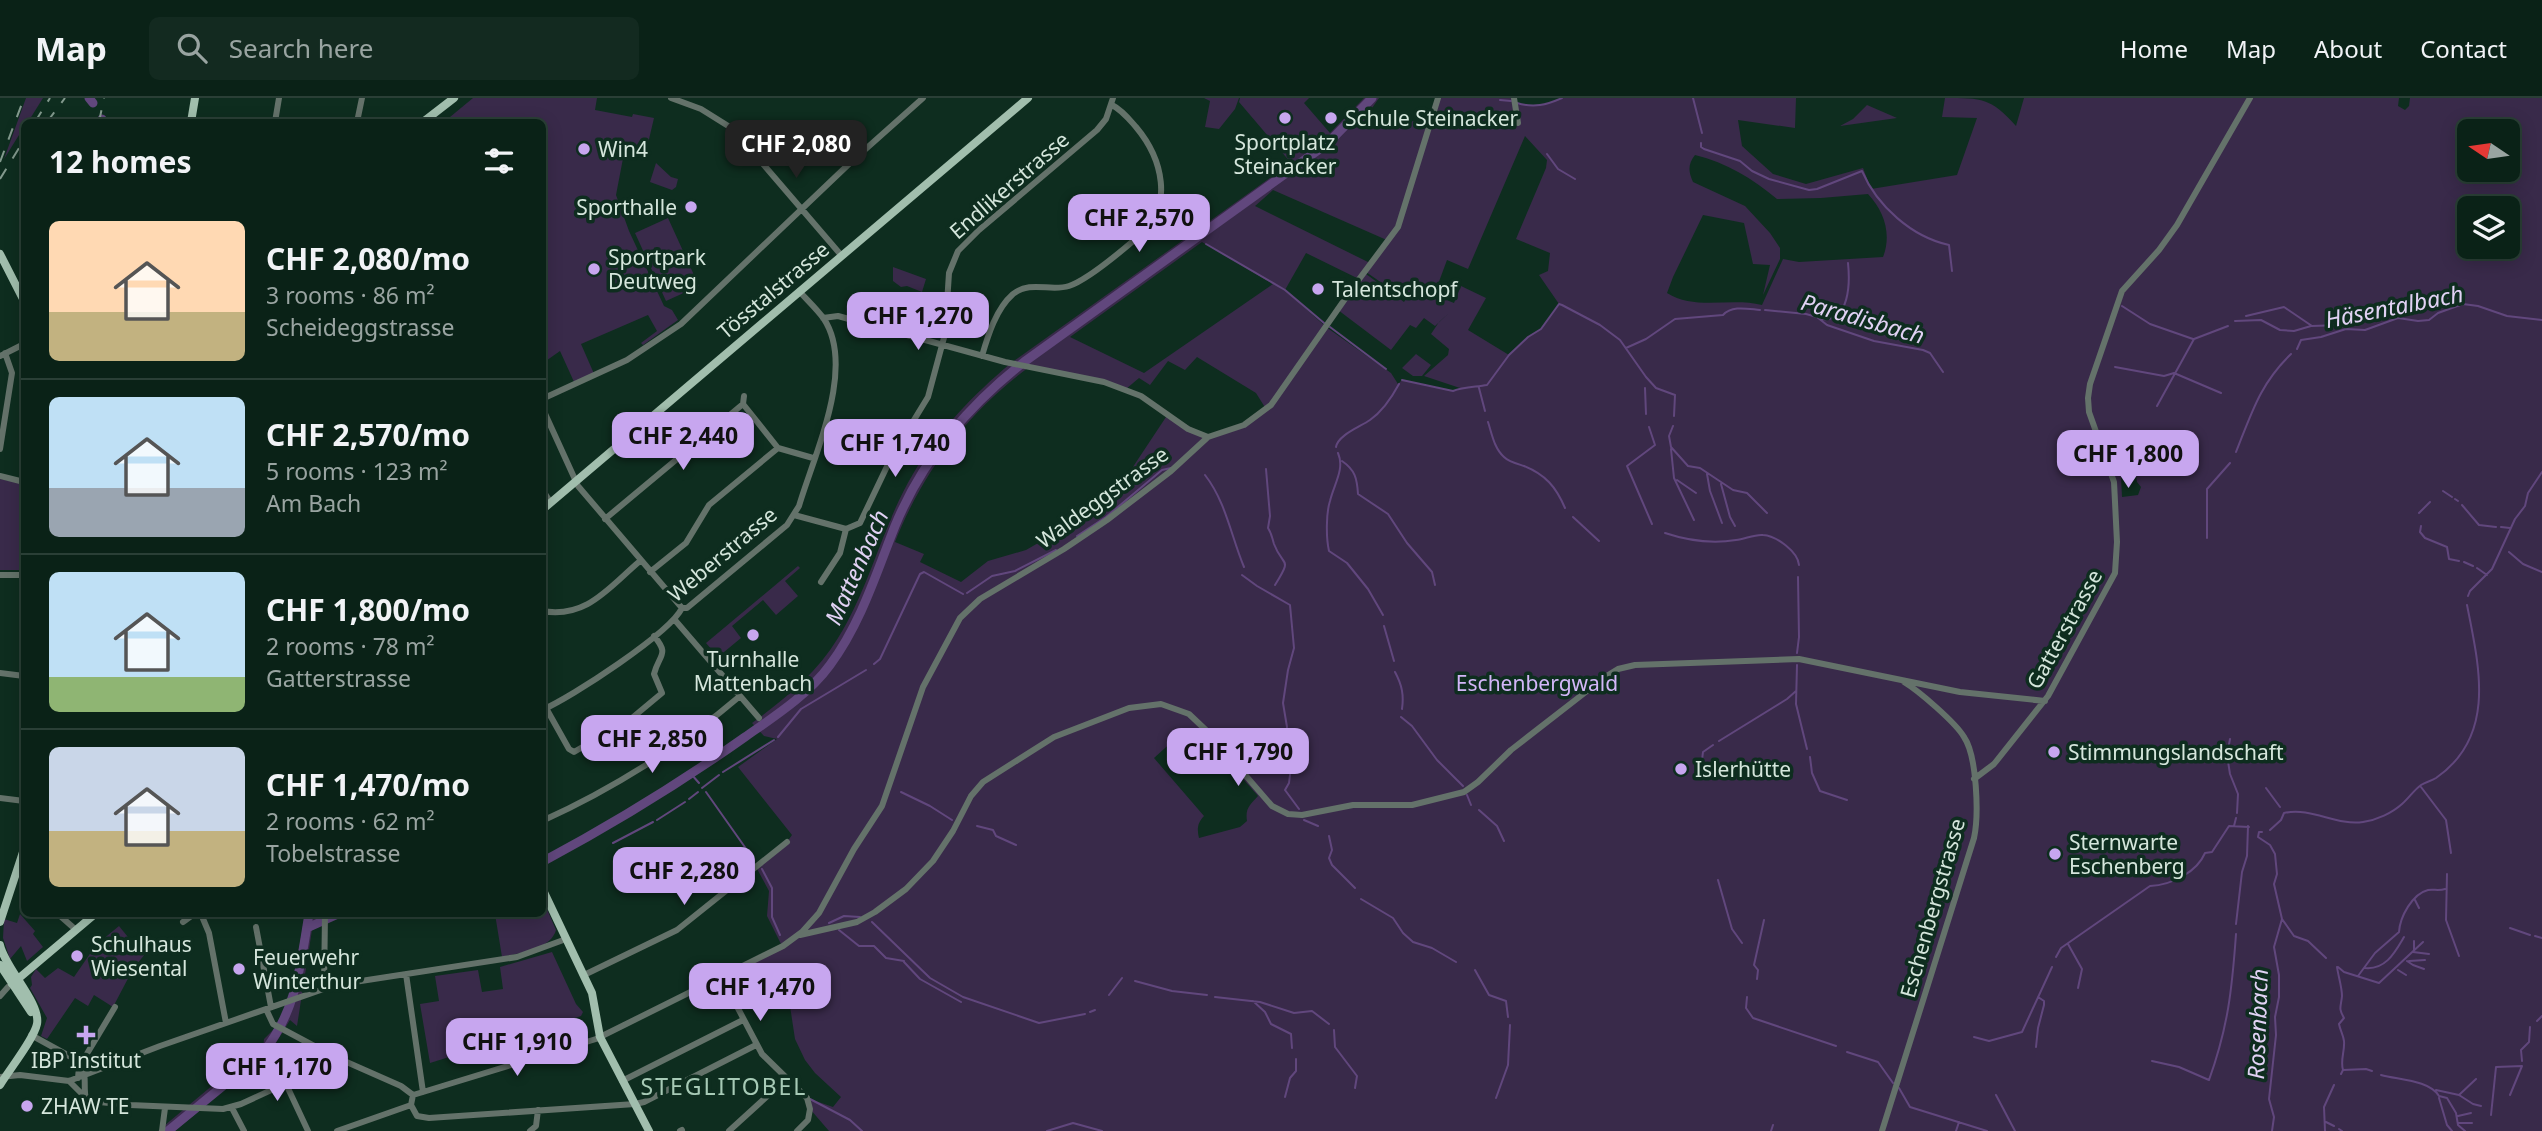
<!DOCTYPE html>
<html lang="en">
<head>
<meta charset="utf-8">
<style>
  body { margin:0; font-family:"Noto Sans",sans-serif; background:#132a20; color:#f1f3f6; height:100vh; display:flex; flex-direction:column; font-size:26px; white-space:nowrap }
  * { box-sizing:border-box; margin:0 }
  p { font-size:23px; color:#99a4a1 }
  .icon { flex:none; width:38px; height:38px; fill:none; stroke:currentColor; stroke-width:2; stroke-linecap:round; stroke-linejoin:round }
  .map { position:relative; flex:1; overflow:hidden }
  .panel { position:absolute; left:21px; top:21px; width:525px; height:798px; display:flex; flex-direction:column; background:#0a2217; border-radius:10px; box-shadow:0 4px 18px #0003,0 0 0 2px #2a3f36 }
  .panel>* { flex:none }
  .needle { width:46px; rotate:283deg }
  .tools { position:absolute; left:2457px; top:21px; display:grid; gap:14px }
  .tools a { display:grid; place-items:center; width:63px; height:63px; border-radius:10px; background:#0a2217; box-shadow:0 4px 18px #0003,0 0 0 2px #2a3f36; font-size:35px }
  .price { position:absolute; translate:-50% -60px; padding:0 16px; border-radius:14px; background:#c7a6ef; color:#111; font-size:23px; line-height:46px; filter:drop-shadow(0 2px 4px #0008) }
  .price::after { content:''; position:absolute; left:50%; top:42px; width:21px; height:16px; margin-left:-10px; background:inherit; clip-path:polygon(0 0,100% 0,50% 100%) }
  .price.current { background:#222; color:#fff }
  ul { padding:0; list-style:none }
  li { display:flex; align-items:center; gap:21px; height:175px; padding:0 28px }
  li+li { border-top:2px solid #2a3f36 }
  li span { display:grid; place-items:center; flex:none; width:196px; height:140px; border-radius:10px; color:#555 }
  li>.icon { margin-inline-start:auto }
  span .icon { width:84px; height:84px; fill:#fffc; stroke-width:1 }
  li b { font-size:30px }
  h2 { display:flex; justify-content:space-between; align-items:center; height:84px; padding:0 28px; font-size:30px }
  header { display:flex; align-items:center; gap:42px; box-sizing:border-box; height:98px; padding:0 35px; background:#0a2217; border-bottom:2px solid #2a3f36 }
  header strong { font-size:33px }
  nav { display:flex; gap:38px; margin-inline-start:auto; font-size:24px }
  .search { width:490px; height:63px; background:#132a20; display:flex; align-items:center; gap:18px; box-sizing:border-box; padding:0 24px; border-radius:10px; color:#99a4a1; font-size:26px }
  .map>svg:first-child { display:block }
</style>
</head>
<body>
<header>
<strong>Map</strong>
<div class="search"><svg class="icon" aria-label="search" viewBox="0 0 24 24"><circle cx="10" cy="10" r="6"/><path d="M15 15l6 6"/></svg>Search here</div>
<nav><a>Home</a><a>Map</a><a>About</a><a>Contact</a></nav>
</header>
<div class="map">
<svg width="2542" height="1033" viewBox="0 0 2542 1033">
  <rect width="100%" height="100%" fill="#0e2d1f"/>
  <path fill="#392a4a" fill-rule="evenodd" d="M26 0H43L28 24H24V29L4 61Z
    M473 0H597L595 12 632 19 633 16 654 20 646 54 625 50 616 97 629 133 664 208 672 212 678 222 643 247 641 245 657 233 648 217 581 246 595 278 575 286 560 253 543 265 542 24H444Z
    M1204 0H1239L1235 11 1219 31 1205 29 1210 3Z
    M1240 0H1309L1304 5 1330 35 1364 0H1379L1370 13 1429 27 1438 0H1514L1517 5C1534 10 1546 7 1562 0H1796L1795 30 1738 22 1742 48 1773 76 1806 86 1863 70 1871 91 1957 77 1977 20 1942 19 1945 0C1982 0 1991 0 2016 28L2024 0H2399L2398 8 2405 12 2409 8 2410 0H2542V1033H829L810 1011 807 1000 833 1009 841 999 815 975 805 962 795 941 790 908 747 866 782 848 767 818 769 793 756 769 787 744 792 737 738 669 777 641 764 638 752 625C785 601 816 576 838 540 870 489 882 428 913 376 939 332 973 297 1011 265L1291 65 1239 4ZM2469 33H2508V72H2469ZM1525 38 1547 62 1546 70 1516 141 1550 155 1548 173 1539 177 1559 206 1541 231 1528 239 1509 257 1468 232 1486 200 1461 188 1454 205 1434 197 1447 162 1468 171ZM1695 57C1727 65 1752 80 1777 101L1821 100 1868 96C1884 113 1892 136 1883 159L1799 164 1783 161 1762 207C1731 199 1695 213 1667 195L1673 179 1703 117 1744 125 1753 166 1770 167 1763 197 1780 161V150L1770 135 1745 108 1693 84C1688 73 1688 66 1695 57ZM1273 92 1389 143 1372 166 1255 108ZM2469 110H2508V149H2469ZM1202 144 1273 186 1144 275 1070 239ZM1306 155 1359 181 1366 174 1405 201 1410 195 1404 204 1366 176 1338 212 1391 252 1410 227 1416 230 1424 220 1435 228 1449 215 1439 224 1431 236 1449 251 1448 257 1424 278 1460 290 1453 293 1402 282 1398 286 1391 275 1326 229 1285 192ZM1197 259 1256 295 1266 311 1239 329 1208 339 1168 316 1117 393 1066 429 1026 452 988 463 961 484 920 464 924 456 895 444C923 373 968 314 1029 269L1126 291 1139 280 1150 287 1168 263 1185 272ZM2136 378 2137 384 2141 389 2138 397 2122 399 2121 379ZM1175 641 1186 651 1210 643 1258 698C1250 707 1245 710 1247 723L1240 729 1199 740C1197 732 1197 725 1204 718L1154 660Z
    M1867 7 1897 20 1840 28 1853 21Z
    M656 65 671 79 678 81 676 89 672 92 650 84Z
    M668 120 699 188 666 203 635 135Z
    M893 169 926 181 922 194 907 188 901 189 893 183Z
    M1416 256 1431 267 1422 278H1413L1402 270Z
    M0 381 24 386V472H0Z
    M798 468 800 470 785 483 798 498 776 517 763 502 732 528 741 540 718 559 706 545Z
    M543 802 556 832C551 851 520 855 502 859L495 816H542Z
    M20 816 35 833 33 836 43 849 27 863 21 848 10 861 3 840 4 821 17 825Z
    M305 816H318L320 818V828L312 832 297 928 290 922 271 953 175 1033H158L238 966 258 956 263 951 264 941 277 928 290 902Z
    M119 828 132 844 149 851 133 871 113 909 94 897 88 908 75 900 47 941 41 938 47 920 30 890 32 887 31 879 36 871 45 880 58 870 74 879 96 847Z
    M552 854 576 906 583 914 581 918 430 965 420 906 439 903 435 878 478 872 482 894 503 891 500 869Z"/>
  <g fill="none" stroke-linecap="round" stroke-linejoin="round">
    <path stroke="#61477d" stroke-width="2" d="M1693 0 1702 35
      M1500 2 1511 3
      M1517 5C1534 10 1546 7 1562 0
      M1701 45V49L1704 51 1740 63 1752 73 1769 81 1809 92 1817 91 1862 73C1877 108 1912 139 1949 147L1952 173
      M1547 56 1558 71 1575 81
      M1195 140 1198 141
      M1206 146 1285 192 1324 225
      M2122 208 2150 226 2193 241
      M1765 212 1806 216 1817 219 1827 227 1874 243 1923 252 1930 255 1943 274
      M2246 218 2284 209 2312 228 2340 227
      M1821 221C1850 225 1850 184 1848 165
      M2235 223 2261 222 2280 232 2294 233 2311 228
      M1330 229 1386 271
      M1626 250 1646 241 1675 221 1723 217C1732 207 1748 211 1760 212
      M2297 251 2301 242 2321 239 2346 231 2365 232 2398 220 2418 223 2429 222 2438 215 2463 206 2478 208 2507 218 2542 222
      M2115 269 2164 278 2174 275 2221 295
      M1402 282 1453 293C1463 289 1476 289 1487 287L1509 257 1528 239 1541 231 1559 206 1562 207 1600 227 1620 242 1646 279 1656 290 1675 297 1674 318
      M1479 290 1485 313
      M1645 290 1646 316
      M2157 308 2194 241 2228 228
      M1488 324C1492 336 1494 350 1504 359 1509 364 1518 366 1524 368 1546 377 1556 389 1565 410
      M1673 328 1669 338 1671 349 1688 368 1700 370 1733 392 1747 395 1767 415
      M1649 329 1655 347 1627 368 1652 426
      M1336 349C1338 337 1360 329 1370 322 1383 313 1392 299 1399 286
      M1671 351 1674 380 1694 422
      M2236 354C2252 314 2260 286 2291 256
      M1338 355C1345 371 1334 386 1330 403 1326 415 1326 440 1329 453L1347 465 1368 491 1383 517
      M1342 363C1355 372 1357 380 1358 396L1388 416 1407 445 1432 474 1435 487
      M1266 371 1270 418 1268 430C1272 436 1272 440 1274 446 1283 470 1293 458 1275 487
      M1707 376 1710 393 1722 425
      M1205 377C1226 404 1231 438 1244 469
      M1677 382 1696 395
      M1721 386 1730 419 1735 428
      M2443 393 2452 399
      M2455 401 2458 403
      M2462 407 2479 427 2496 429
      M2419 415 2430 404
      M1573 419 1599 443
      M2421 428 2420 434 2425 440 2447 449 2449 461 2459 463
      M2501 429 2510 430
      M1665 435C1689 443 1711 446 1736 442 1745 441 1755 436 1763 437 1777 438 1798 454 1799 467
      M1077 438 1106 419 1162 372 1171 370
      M2207 440V391L2230 365
      M2509 454 2523 466 2542 474
      M2464 464 2473 468
      M2477 470 2487 477
      M1242 477 1257 488 1290 507 1294 550 1288 572 1283 605 1287 629 1283 660 1291 669 1289 685 1285 692 1299 711
      M967 495 992 478 1015 473 1056 452
      M2468 498 2470 493 2492 471 2515 421 2525 408 2528 395 2542 374
      M1384 528 1394 563
      M1797 555 1799 539 1798 479
      M874 566 880 561 920 476 924 474 963 496
      M1797 567 1796 606 1807 651
      M1395 574C1402 587 1404 597 1402 611
      M779 614H780
      M1401 619 1412 628 1437 662 1463 688
      M778 639 801 611 866 572
      M2230 641 2227 657 2230 676 2238 696 2237 715
      M1719 643 1787 601 1796 593
      M1810 659 1812 675 1820 693 1847 702
      M1702 662 1703 654 1713 647
      M723 674 774 642
      M692 677 699 685
      M2421 689 2446 722 2451 755
      M702 690 719 677
      M2266 690 2280 709
      M706 694 754 762
      M901 694 930 708 952 722
      M1467 697 1471 707
      M689 701 698 694
      M1479 712 1497 728 1504 743
      M657 722 685 704
      M1304 722 1318 728
      M977 728 993 732 996 738 1016 747
      M2234 728 2236 720
      M602 732V733
      M2270 732 2281 722 2284 715C2312 709 2336 728 2363 724 2377 722 2392 715 2402 706 2409 700 2414 692 2421 687 2426 684 2431 683 2436 680 2497 638 2479 568 2467 507
      M2262 734H2259L2258 739 2270 747 2275 756 2277 776 2274 786 2282 821 2294 838 2308 843 2326 860
      M1329 738 1332 752 1329 760 1332 767 1355 790
      M613 745 653 724
      M762 771 772 790V819L780 837
      M2447 776 2446 822 2459 858
      M1718 782 1732 831 1742 845
      M1361 801 1393 820 1403 835 1413 844 1432 850 1456 864
      M2415 802 2419 810
      M872 824 930 880 963 899 1039 925 1085 916
      M829 825 844 818 860 819
      M2236 826 2242 774 2247 758 2248 728
      M2510 830 2530 837
      M839 832 859 848H874L886 860 904 863
      M2535 838 2542 840
      M2414 843V852
      M2068 846 2082 871 2078 890
      M2413 854 2429 856
      M2056 859 2061 850 2150 788C2172 787 2197 774 2205 755L2212 754 2229 728 2249 729
      M2407 863 2413 867 2424 871
      M2409 863 2425 862
      M904 864 920 881 961 904
      M2337 869C2338 877 2342 889 2342 898 2341 909 2338 910 2344 920L2339 926C2340 932 2343 936 2344 943 2345 953 2340 962 2343 972L2341 976
      M2338 869 2344 874 2379 885 2423 844
      M2365 870C2386 872 2395 854 2404 839
      M1475 872 1489 897 1506 903 1508 919
      M2398 872 2406 877
      M2358 878 2375 855 2399 834C2400 819 2412 796 2428 792 2433 791 2439 793 2445 791
      M1757 881 1758 872 1754 867 1764 822
      M1135 883 1172 893 1207 897
      M1109 897 1122 880
      M1215 899 1260 904 1294 915 1312 913 1329 926
      M1747 899 1746 910 1753 920 1836 948
      M1253 903 1265 914 1271 926 1291 936 1292 950
      M1090 914 1095 912
      M2537 923 2542 918
      M1334 932 1335 949 1357 978 1355 990
      M1974 939 1989 943 2022 934 2052 869
      M2036 949 2038 930 2044 907V903L2038 899
      M1847 954 1878 964 1893 985
      M2152 963 2179 969 2209 982C2228 929 2232 892 2236 836
      M2522 963 2521 952 2529 944 2530 929
      M2343 972 2366 971 2372 973
      M2381 977C2399 982 2429 982 2439 998L2447 1000 2456 1015 2458 1027 2465 1033
      M1899 990 1910 1009 1987 1033
      M2436 992 2459 997 2473 1006 2481 1008
      M1996 997 2015 1033
      M2459 997 2476 981
      M1285 999 1290 980 1296 973V961
      M1496 1000 1508 967 1510 927
      M2439 1000 2447 1027 2452 1033
      M810 1001 850 1022 862 1033
      M2491 1017 2496 969 2522 968 2510 997
      M2458 1018 2471 1015
      M2326 1024 2334 1028
      M2459 1025H2472
      M2339 1031 2342 1033
      M1047 1033 1073 1025 1102 1033
      M1771 1033 1773 1027
      M1956 1033 1959 1024
      M2272 1033 2274 1019 2269 1001 2276 937 2275 919 2279 899V877L2274 849 2282 821
      M2325 1033 2324 1009 2334 987"/>
    <path stroke="#61477d" stroke-width="9" d="M89 0 93 5
      M102 21 103 24
      M542 764C613 726 680 685 745 639 775 618 809 596 830 567 861 525 876 476 895 428 922 362 968 308 1024 264L1328 45 1372 0
      M307 830 338 816
      M168 1033 262 956C297 913 300 868 309 816"/>
    <path stroke="#64726a" stroke-width="6" d="M671 0 701 11 733 31 841 157
      M1514 0 1518 25
      M275 24 279 0
      M357 24 362 0
      M823 220 838 218 1005 264 1104 284 1141 298 1188 331 1208 339
      M0 258 24 246
      M982 258C988 237 996 211 1013 196 1031 182 1050 194 1069 188 1087 182 1124 151 1139 138 1175 108 1162 60 1136 29 1129 21 1122 12 1112 7
      M744 298 743 306 778 350 813 360
      M542 301 627 262 681 226 850 65 923 0
      M542 309 578 388 682 510
      M0 351 12 275 5 255
      M0 378 24 384
      M542 391 551 405
      M794 417 846 431 860 425 892 358 928 299 945 236 949 175 958 153 979 132 1097 32 1106 21 1113 0
      M605 421 743 306
      M650 474 686 445 709 407 778 350
      M0 477H24
      M821 484 840 455 846 431
      M542 513C587 521 609 489 640 463
      M674 521 759 620
      M0 575 24 578
      M546 610 569 651 574 654 632 620 662 595 654 576C659 556 670 557 654 538
      M542 612C572 599 670 535 682 510H687L787 427 799 408C814 357 856 270 824 221 817 211 807 202 799 193
      M1974 681 1994 666 2048 598 2115 475 2117 444 2114 384 2089 314 2088 300 2090 286 2122 193 2159 152 2177 127 2250 0
      M0 700 24 703
      M542 723C611 692 683 647 740 598
      M58 816 75 831
      M201 816 209 835 226 925
      M183 824 194 816
      M256 829 271 909
      M800 837 857 824 875 814 906 791 933 763 953 733 971 698 983 684 1054 639 1129 610 1161 606 1189 616 1208 634 1272 708 1288 716 1302 717 1353 707H1412L1464 694 1478 684 1511 652 1605 579 1618 571 1635 567 1799 561 1960 594 2045 603
      M406 876 423 994
      M584 877 677 832 787 744
      M721 878 762 956 807 1000 810 1011 808 1022 797 1033
      M324 890 325 816
      M0 898 8 889
      M266 911 273 926 333 958 401 988 413 997
      M31 937 82 965
      M82 965C87 976 83 990 86 1001
      M0 979 20 977 69 983 160 948 335 887 517 859 566 841
      M78 980 79 969 115 909
      M69 983 89 1003 130 1007 223 1011 241 1006 317 971 325 954
      M622 983 743 922
      M286 986 308 1033
      M411 1007 413 997 423 994 596 941 783 848 802 834 819 815 854 751 882 708 923 589 960 520 980 501 1064 451 1107 422 1171 373 1208 339 1244 327 1271 307 1354 188 1398 129 1438 0
      M411 1007 417 1018 429 1020 635 1006 644 1004 756 947
      M232 1010 244 1033
      M162 1033 165 1010
      M337 1033 411 1007
      M530 1033 536 1028 538 1012
      M680 1033 682 1032
      M729 1033 786 981
      M1882 1033 1974 740C1979 717 1977 658 1964 639 1956 625 1919 593 1904 584"/>
    <path stroke="#a1bead" stroke-width="8" d="M191 24 195 0
      M423 24 454 0
      M0 156 24 203
      M542 412 1028 0
      M542 790 592 895 600 939 649 1033
      M0 824 24 751
      M0 847C5 870 41 905 37 926 34 941 9 972 0 987
      M0 867 31 914
      M12 886 95 816"/>
    <path stroke="#839a8e" stroke-width="2" stroke-dasharray="12 12" stroke-linecap="butt" d="M35 24 50 0
      M47 24 65 0
      M99 24 104 0
      M0 64 24 0
      M0 81 24 42"/>
  </g>
  <g fill="#c7a6ef" stroke="#0e2d1f" stroke-width="2.5">
    <circle cx="1285" cy="20" r="7"/>
    <circle cx="1331" cy="20" r="7"/>
    <circle cx="584" cy="51" r="7"/>
    <circle cx="691" cy="109" r="7"/>
    <circle cx="594" cy="171" r="7"/>
    <circle cx="1318" cy="191" r="7"/>
    <circle cx="753" cy="537" r="7"/>
    <circle cx="2054" cy="654" r="7"/>
    <circle cx="1681" cy="671" r="7"/>
    <circle cx="2055" cy="756" r="7"/>
    <circle cx="77" cy="858" r="7"/>
    <circle cx="239" cy="871" r="7"/>
    <path d="M82.5 926.5h7v7h7v7h-7v7h-7v-7h-7v-7h7z"/>
    <circle cx="27" cy="1008" r="7"/>
  </g>
  <g text-anchor="middle" dominant-baseline="central" stroke-width="7" stroke-linejoin="round" paint-order="stroke">
    <g font-size="21" fill="#d5e6dc" stroke="#0e2d1f" text-anchor="start">
      <text x="1345" y="20">Schule Steinacker</text>
      <text x="1285" y="44" text-anchor="middle">Sportplatz<tspan x="1285" dy="24">Steinacker</tspan></text>
      <text x="598" y="51">Win4</text>
      <text x="677" y="109" text-anchor="end">Sporthalle</text>
      <text x="608" y="159">Sportpark<tspan x="608" dy="24">Deutweg</tspan></text>
      <text x="1332" y="191">Talentschopf</text>
      <text x="753" y="561" text-anchor="middle">Turnhalle<tspan x="753" dy="24">Mattenbach</tspan></text>
      <text x="2068" y="654">Stimmungslandschaft</text>
      <text x="1695" y="671">Islerhütte</text>
      <text x="2069" y="744">Sternwarte<tspan x="2069" dy="24">Eschenberg</tspan></text>
      <text x="91" y="846">Schulhaus<tspan x="91" dy="24">Wiesental</tspan></text>
      <text x="253" y="859">Feuerwehr<tspan x="253" dy="24">Winterthur</tspan></text>
      <text x="86" y="962" text-anchor="middle">IBP Institut</text>
      <text x="41" y="1008">ZHAW TE</text>
    </g>
    <g font-size="21" fill="#d5e6dc" stroke="#0e2d1f">
      <text transform="translate(1009 87) rotate(-41)">Endlikerstrasse</text>
      <text transform="translate(773 192) rotate(-40)">Tösstalstrasse</text>
      <text transform="translate(1102 399) rotate(-36)">Waldeggstrasse</text>
      <text transform="translate(722 456) rotate(-40)">Weberstrasse</text>
      <text transform="translate(2064 531) rotate(-61)">Gatterstrasse</text>
      <text transform="translate(1932 810) rotate(-74)">Eschenbergstrasse</text>
    </g>
    <g font-size="21" fill="#d3b6f8" stroke="#0e2d1f">
      <text x="1537" y="585">Eschenbergwald</text>
    </g>
    <g font-size="23" font-style="italic" fill="#e1d2f4" stroke="#0e2d1f">
      <text transform="translate(2394 208) rotate(-11)">Häsentalbach</text>
      <text transform="translate(1863 220) rotate(16)">Paradisbach</text>
      <text transform="translate(856 469) rotate(-66)">Mattenbach</text>
      <text transform="translate(2257 926) rotate(-88)">Rosenbach</text>
    </g>
    <g font-size="23" letter-spacing="2" fill="#a7cab6" stroke="#0e2d1f">
      <text x="724" y="988">STEGLITOBEL</text>
    </g>
  </g>
</svg>
<div class="tools">
<a><svg class="needle" viewBox="-14 -14 28 28"><path d="M0-13l5 13h-10z" fill="#e53935"/><path d="M0 13l5-13h-10z" fill="#99a4a1"/></svg></a>
<a><svg class="icon" aria-label="layers" viewBox="0 0 24 24"><path d="M12 4l9 5-9 5-9-5zM3 14l9 5 9-5"/></svg></a>
</div>
<b class="price current" style="left:796px;top:82px">CHF 2,080</b>
<b class="price" style="left:1139px;top:156px">CHF 2,570</b>
<b class="price" style="left:918px;top:254px">CHF 1,270</b>
<b class="price" style="left:683px;top:374px">CHF 2,440</b>
<b class="price" style="left:895px;top:381px">CHF 1,740</b>
<b class="price" style="left:2128px;top:392px">CHF 1,800</b>
<b class="price" style="left:652px;top:677px">CHF 2,850</b>
<b class="price" style="left:1238px;top:690px">CHF 1,790</b>
<b class="price" style="left:684px;top:809px">CHF 2,280</b>
<b class="price" style="left:760px;top:925px">CHF 1,470</b>
<b class="price" style="left:517px;top:980px">CHF 1,910</b>
<b class="price" style="left:277px;top:1005px">CHF 1,170</b>
<section class="panel">
<h2>12 homes<svg class="icon" aria-label="filters" viewBox="0 0 24 24"><path d="M4 7h16M4 17h16"/><circle cx="9" cy="7" r="2"/><circle cx="15" cy="17" r="2"/></svg></h2>
<ul>
<li><span style="background:linear-gradient(#ffd9b3 65%,#c2b280 0)"><svg class="icon" aria-label="home" viewBox="0 0 24 24"><path d="M3 11l9-7 9 7M6 9v11h12V9"/></svg></span><div><b>CHF 2,080/mo</b><p>3 rooms · 86 m²</p><p>Scheideggstrasse</p></div></li>
<li><span style="background:linear-gradient(#bfe0f5 65%,#9aa5b1 0)"><svg class="icon" aria-label="home" viewBox="0 0 24 24"><path d="M3 11l9-7 9 7M6 9v11h12V9"/></svg></span><div><b>CHF 2,570/mo</b><p>5 rooms · 123 m²</p><p>Am Bach</p></div></li>
<li><span style="background:linear-gradient(#bfe0f5 75%,#8fb573 0)"><svg class="icon" aria-label="home" viewBox="0 0 24 24"><path d="M3 11l9-7 9 7M6 9v11h12V9"/></svg></span><div><b>CHF 1,800/mo</b><p>2 rooms · 78 m²</p><p>Gatterstrasse</p></div></li>
<li><span style="background:linear-gradient(#c9d6e8 60%,#c2b280 0)"><svg class="icon" aria-label="home" viewBox="0 0 24 24"><path d="M3 11l9-7 9 7M6 9v11h12V9"/></svg></span><div><b>CHF 1,470/mo</b><p>2 rooms · 62 m²</p><p>Tobelstrasse</p></div></li>
</ul>
</section>
</div>
</body>
</html>
